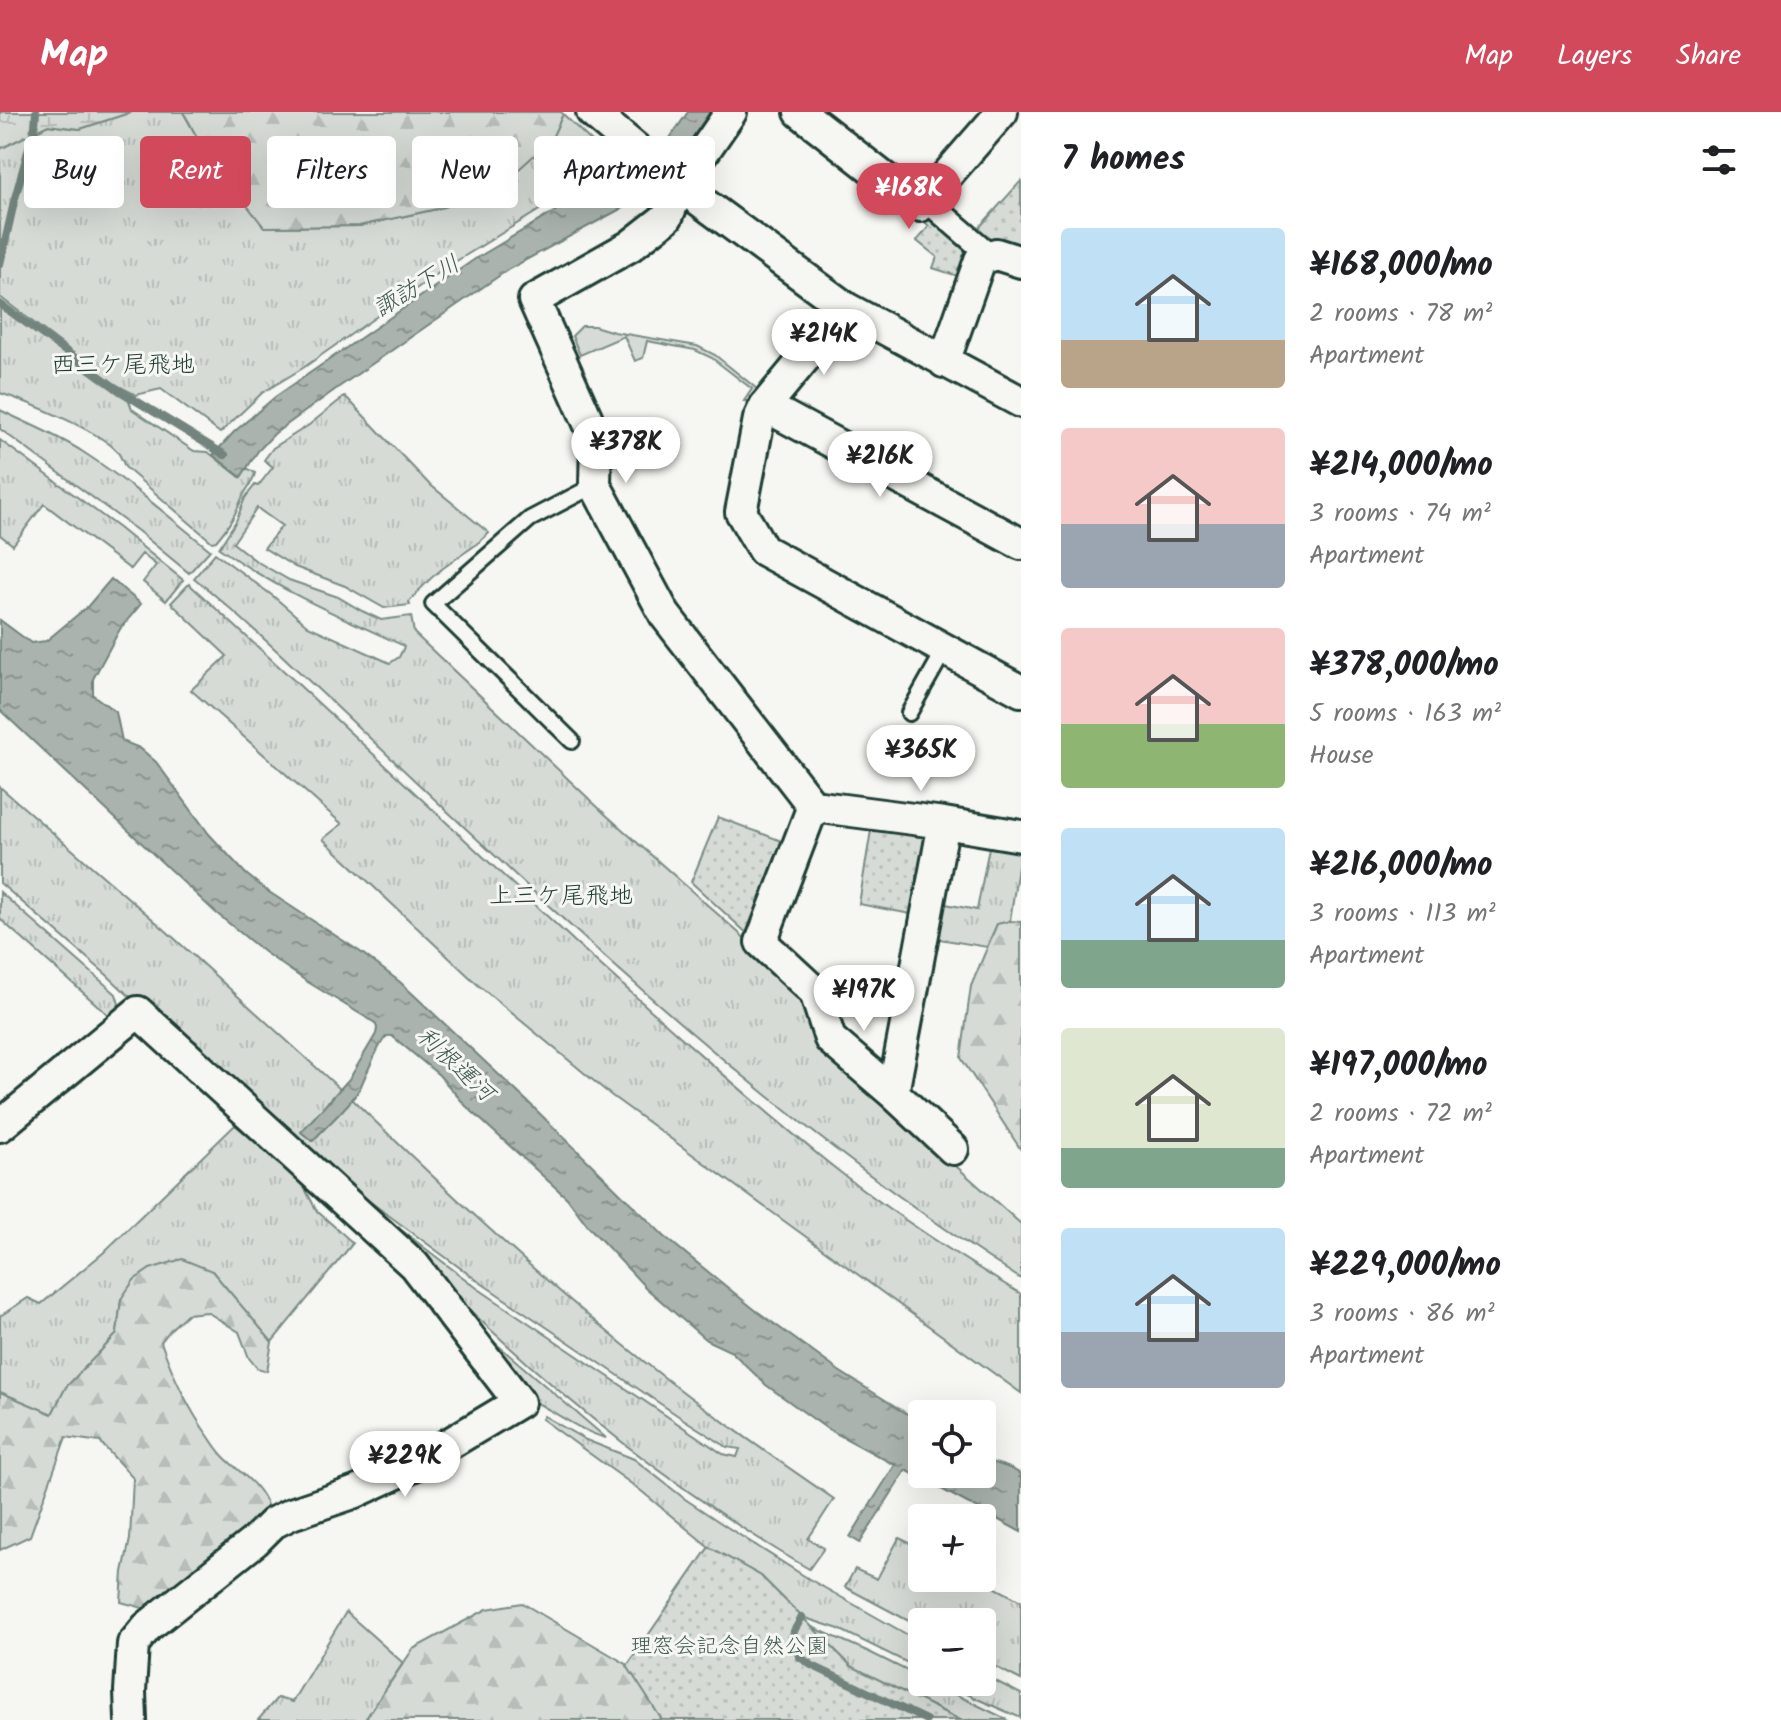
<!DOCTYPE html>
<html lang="en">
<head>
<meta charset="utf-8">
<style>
  body { margin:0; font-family:Kalam,"Klee One",sans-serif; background:#f6f6f6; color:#202124; height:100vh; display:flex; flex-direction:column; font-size:30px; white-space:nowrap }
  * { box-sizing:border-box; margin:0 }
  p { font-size:26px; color:#757577 }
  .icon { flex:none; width:44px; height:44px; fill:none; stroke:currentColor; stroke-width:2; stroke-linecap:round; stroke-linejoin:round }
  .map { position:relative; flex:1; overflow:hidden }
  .side { display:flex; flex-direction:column; background:#fff; width:760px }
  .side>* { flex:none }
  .banner { position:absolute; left:24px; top:24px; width:760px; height:72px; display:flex; gap:16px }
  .tools { position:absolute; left:908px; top:1288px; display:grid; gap:16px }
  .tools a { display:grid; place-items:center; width:88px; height:88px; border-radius:8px; background:#fff; box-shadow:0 8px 32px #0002; font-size:40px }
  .price { position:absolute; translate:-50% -68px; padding:0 18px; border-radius:28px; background:#fff; color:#222; font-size:26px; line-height:52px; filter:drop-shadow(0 2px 4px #0008) }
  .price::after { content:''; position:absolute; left:50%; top:48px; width:24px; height:18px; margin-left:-12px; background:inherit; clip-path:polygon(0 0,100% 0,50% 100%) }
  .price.current { background:#d1495b; color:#fff }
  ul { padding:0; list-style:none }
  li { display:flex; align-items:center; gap:24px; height:200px; padding:0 40px }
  li span { display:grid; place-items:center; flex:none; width:224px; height:160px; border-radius:8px; color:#555 }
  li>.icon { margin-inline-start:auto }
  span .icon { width:96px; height:96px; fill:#fffc; stroke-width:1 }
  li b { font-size:34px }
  h2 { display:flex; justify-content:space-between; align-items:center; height:96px; padding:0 40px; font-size:34px }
  .pill { padding:0 28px; border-radius:8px; background:#fff; box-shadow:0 8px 32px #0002; font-size:28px; line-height:72px }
  .pill.current { background:#d1495b; color:#fff }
  header { display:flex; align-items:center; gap:48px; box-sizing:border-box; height:112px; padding:0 40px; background:#d1495b; color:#fff }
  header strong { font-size:38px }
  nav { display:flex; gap:44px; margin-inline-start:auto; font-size:28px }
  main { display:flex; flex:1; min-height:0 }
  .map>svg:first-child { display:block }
</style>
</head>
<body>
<header>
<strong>Map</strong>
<nav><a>Map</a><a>Layers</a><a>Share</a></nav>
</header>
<main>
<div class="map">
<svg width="1021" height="1608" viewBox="0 0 1021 1608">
  <defs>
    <pattern id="grass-tufts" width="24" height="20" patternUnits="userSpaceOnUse" patternTransform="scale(2)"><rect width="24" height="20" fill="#d6dbd6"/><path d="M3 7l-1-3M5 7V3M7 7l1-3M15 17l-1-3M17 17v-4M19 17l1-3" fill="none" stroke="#b7bdb8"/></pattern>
    <pattern id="forest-firs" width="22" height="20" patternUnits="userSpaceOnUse" patternTransform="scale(2)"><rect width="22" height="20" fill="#d6dbd6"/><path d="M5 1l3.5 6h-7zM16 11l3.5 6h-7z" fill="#b7bdb8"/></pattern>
    <pattern id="wetland-marsh" width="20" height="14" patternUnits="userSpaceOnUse" patternTransform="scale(2)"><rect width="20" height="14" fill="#d6dbd6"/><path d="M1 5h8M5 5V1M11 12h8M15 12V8" fill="none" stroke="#b7bdb8"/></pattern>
    <pattern id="park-dots" width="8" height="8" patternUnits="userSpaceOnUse" patternTransform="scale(2)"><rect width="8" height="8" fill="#d6dbd6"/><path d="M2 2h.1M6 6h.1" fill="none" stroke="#b7bdb8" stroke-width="1.8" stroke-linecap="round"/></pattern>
    <pattern id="water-ripples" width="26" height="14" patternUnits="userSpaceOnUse" patternTransform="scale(2)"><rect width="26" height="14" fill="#aab3ae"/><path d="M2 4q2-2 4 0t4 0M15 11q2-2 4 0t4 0" fill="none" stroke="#8a938e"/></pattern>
  </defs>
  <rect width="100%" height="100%" fill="#f6f6f2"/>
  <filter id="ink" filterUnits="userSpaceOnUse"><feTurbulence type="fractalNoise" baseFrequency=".0125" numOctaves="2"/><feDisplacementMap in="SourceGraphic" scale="16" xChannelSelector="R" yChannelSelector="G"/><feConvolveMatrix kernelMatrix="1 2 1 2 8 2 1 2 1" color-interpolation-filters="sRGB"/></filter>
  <g filter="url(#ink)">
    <path fill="url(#grass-tufts)" stroke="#7a8c85" stroke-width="2" d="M132 0H183L206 41 265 115 359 114 437 97 495 78 551 28 563 2 592 30 597 48 546 94 450 153 303 256 262 281 220 321 161 277 136 283 113 271 0 185V37L48 13 80 17Z
      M618 47 622 53C606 73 588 82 566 93L563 89Z
      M0 194 128 286 132 297 194 339 208 340 240 365 247 356 255 361C253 370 247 376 243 384 235 403 230 413 216 429L212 430 125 355C123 350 120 342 116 338 97 318 28 290 0 281Z
      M345 284 428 371 489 421C478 433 466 439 453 449 436 460 422 474 409 490L410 493 384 496 345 474 295 455 264 436 282 414 257 396 233 431 256 449 289 468 338 485 362 499 381 508 411 504 414 521 605 702 749 830 806 886 820 933 1021 1112V1167C845 1055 688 923 535 781 467 718 400 655 333 591 287 549 243 505 194 466L215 441 273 484 308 514 390 551 399 545 404 535 402 533C336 503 278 478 219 436L236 409 245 386 255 373 258 374 273 355 264 348 273 336 309 313Z
      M0 298C28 312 57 323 83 340 128 369 168 404 210 438L189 461 138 419 0 317Z
      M0 328 119 416 183 468 166 489 143 470 156 453 142 442 130 457 44 392 13 433 0 423Z
      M189 472C319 590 446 711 575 830 659 906 743 982 831 1053 890 1100 956 1143 1021 1182V1281L612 984 478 873 323 727 342 712 191 578 227 544 171 491Z
      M0 675 164 817 340 977 302 1021 313 1029 352 987C448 1080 546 1172 651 1255 710 1302 772 1344 834 1387L808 1427 824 1436 809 1457C680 1382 561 1287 454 1183 425 1154 398 1124 370 1094L477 1176 723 1342 737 1345 740 1337 727 1335 680 1305 478 1169 361 1083 310 1054 107 863 0 771Z
      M990 730 1021 735 1010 809 997 812 987 835 933 826 940 791 977 798Z
      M0 780 116 882 119 892 113 907 0 807Z
      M235 1013 298 1064 317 1099 353 1131 272 1230 212 1159 121 1187 117 1222 66 1275 52 1302 0 1280V1204L28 1186 41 1192 103 1141Z
      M466 1206 606 1326C576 1318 551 1296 523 1284Z
      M544 1304 586 1328 634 1347 685 1387 727 1415 809 1467 922 1531V1558L839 1517 802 1505 761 1464 709 1435 640 1378 542 1307Z
      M899 1426 922 1437V1466H977L1021 1489V1568L982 1548V1510H922V1516L845 1475 855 1457 877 1467Z
      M346 1500 403 1551 365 1608H258L277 1586 292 1590Z
      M812 1515 867 1539 922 1566V1570H930L1008 1608H960L851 1554Z
      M982 1562 1021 1582V1606L975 1586 944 1570H982Z"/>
    <path fill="url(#forest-firs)" stroke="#7a8c85" stroke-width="2" d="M183 0H561L563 2 551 28 496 78 437 97 359 114 264 115 206 41Z
      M1010 809 1021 810V1038L961 946 971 874 997 812Z
      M182 1147 212 1159 272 1230 267 1259 257 1256 249 1246 239 1220 207 1200 187 1202 171 1217 161 1230C173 1264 187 1295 209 1325 213 1331 218 1339 224 1345 242 1363 258 1370 268 1395L263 1410 150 1498 121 1490 123 1460 130 1427 133 1366 100 1330 66 1325 30 1424 0 1438V1280L52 1302 66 1275 117 1222 121 1187 134 1168 150 1157Z
      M709 1435 761 1464 851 1554 862 1608H365L413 1537 487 1497 522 1491 628 1553Z"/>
    <path fill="url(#wetland-marsh)" stroke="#7a8c85" stroke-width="2" d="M0 0H132L80 17 48 13 0 37Z"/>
    <path fill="url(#park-dots)" stroke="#7a8c85" stroke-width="2" d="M1021 69V141L964 166 933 156 937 145 917 129 929 114 922 107 941 85 977 118Z
      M718 705 787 731 751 825 691 770Z
      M872 712 925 721 930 728 916 803 859 792Z
      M709 1435 761 1464 851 1554 960 1608H662L627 1554Z"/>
    <path fill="#d6dbd6" stroke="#7a8c85" stroke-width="2" d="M594 214 614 220 697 234 715 243 757 277 748 289H744L752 277 712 246 695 238 647 229 643 246 635 249 624 224 580 243 572 224 582 214Z"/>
    <path fill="url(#water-ripples)" stroke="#72847d" stroke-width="2" d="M688 0H710L675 51 661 39Z
      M622 53 654 79 509 157 336 277 274 322 258 339 241 365 213 343 234 320 275 285 475 147 564 94 598 77 612 65Z
      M111 467 141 492 120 517 93 567V583L116 600 122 629 140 636 156 650 209 722 246 762 266 778 362 841 400 870 528 990 664 1124 754 1197 839 1259 922 1311V1362H982V1346C994 1353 1011 1353 1021 1363V1420L906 1358 860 1431 850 1425 895 1353 826 1316 766 1273 732 1240 706 1228 646 1176 588 1114 567 1086 466 994 439 963 392 924C390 924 387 923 386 925 381 928 363 969 360 976 354 989 324 1017 312 1029L301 1020 350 966 376 922 377 916 375 911 306 869 264 840 215 800 0 598V508L31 531 46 529 88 494Z"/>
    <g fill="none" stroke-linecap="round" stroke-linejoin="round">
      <path stroke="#72847d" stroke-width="8" d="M0 152 15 86 35 14 36 0
        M0 192 120 279 225 343
        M802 1505 794 1519 792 1531 800 1545 811 1553 926 1608"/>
      <defs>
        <path id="service" d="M909 601 945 537
          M572 629 433 492 530 407 595 373"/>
        <path id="pedestrian" d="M926 88 991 144"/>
        <path id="minor" d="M592 0 680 74 846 196 1021 290
          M731 0 680 74 667 105 630 134 534 188 596 327 595 373 665 503 813 694 944 711 1021 724
          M800 0 920 94 1002 0
          M846 196 765 294 759 307 741 400 763 438 1021 579
          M944 250 980 148 996 142 1021 150
          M765 294 1021 432
          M813 694 761 830 815 880 830 927 893 981 953 1037
          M893 981 944 711
          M0 1014 138 900 414 1153 519 1290 412 1354 356 1380 291 1402 273 1411 255 1429 147 1515 133 1532 130 1579 131 1608"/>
      </defs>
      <use href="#service" stroke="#1f3d34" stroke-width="20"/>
      <use href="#pedestrian" stroke="#1f3d34" stroke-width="28"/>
      <use href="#minor" stroke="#1f3d34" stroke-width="36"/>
      <use href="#service" stroke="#f6f6f2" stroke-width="14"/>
      <use href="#pedestrian" stroke="#f6f6f2" stroke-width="22"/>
      <use href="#minor" stroke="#f6f6f2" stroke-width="30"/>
    </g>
  </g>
  <g text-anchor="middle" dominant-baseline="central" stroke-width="6" stroke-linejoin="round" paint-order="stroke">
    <g font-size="22" fill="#445d54" stroke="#f6f6f2">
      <text x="729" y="1535">理窓会記念自然公園</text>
    </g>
    <g font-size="24" font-style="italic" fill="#425a52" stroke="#f6f6f2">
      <text transform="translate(417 175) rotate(-31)">諏訪下川</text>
      <text transform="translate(455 953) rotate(43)">利根運河</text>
    </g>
    <g font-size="24" fill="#1f3d34" stroke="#f6f6f2">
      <text x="123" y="253">西三ケ尾飛地</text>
      <text x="561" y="784">上三ケ尾飛地</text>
    </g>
  </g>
</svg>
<div class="tools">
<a><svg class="icon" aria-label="locate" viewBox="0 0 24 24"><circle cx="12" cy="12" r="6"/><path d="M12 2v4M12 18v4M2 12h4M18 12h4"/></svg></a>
<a>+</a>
<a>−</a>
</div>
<b class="price current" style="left:909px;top:119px">¥168K</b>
<b class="price" style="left:824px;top:265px">¥214K</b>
<b class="price" style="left:626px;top:373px">¥378K</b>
<b class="price" style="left:880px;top:387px">¥216K</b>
<b class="price" style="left:921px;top:681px">¥365K</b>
<b class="price" style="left:864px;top:921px">¥197K</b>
<b class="price" style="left:405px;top:1387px">¥229K</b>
<div class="banner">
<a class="pill">Buy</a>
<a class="pill current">Rent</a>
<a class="pill">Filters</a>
<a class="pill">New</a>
<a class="pill">Apartment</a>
</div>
</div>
<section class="side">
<h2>7 homes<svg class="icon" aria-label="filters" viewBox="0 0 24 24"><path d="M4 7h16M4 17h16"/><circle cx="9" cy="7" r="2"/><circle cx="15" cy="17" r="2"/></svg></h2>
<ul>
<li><span style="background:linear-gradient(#bfe0f5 70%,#b9a48a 0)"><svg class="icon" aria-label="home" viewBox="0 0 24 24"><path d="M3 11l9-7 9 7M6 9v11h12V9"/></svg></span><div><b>¥168,000/mo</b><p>2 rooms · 78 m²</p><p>Apartment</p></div></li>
<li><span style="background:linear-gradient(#f6c9c9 60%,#9aa5b1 0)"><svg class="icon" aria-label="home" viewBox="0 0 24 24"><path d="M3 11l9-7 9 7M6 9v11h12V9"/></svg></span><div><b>¥214,000/mo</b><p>3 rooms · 74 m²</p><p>Apartment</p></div></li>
<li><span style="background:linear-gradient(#f6c9c9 60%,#8fb573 0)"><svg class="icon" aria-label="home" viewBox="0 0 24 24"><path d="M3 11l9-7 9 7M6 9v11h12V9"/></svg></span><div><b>¥378,000/mo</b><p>5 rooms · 163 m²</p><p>House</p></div></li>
<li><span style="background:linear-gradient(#bfe0f5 70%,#7fa58c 0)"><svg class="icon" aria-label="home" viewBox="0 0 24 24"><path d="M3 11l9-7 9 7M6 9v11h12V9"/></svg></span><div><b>¥216,000/mo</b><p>3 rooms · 113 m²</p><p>Apartment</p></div></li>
<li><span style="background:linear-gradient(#dfe7d0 75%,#7fa58c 0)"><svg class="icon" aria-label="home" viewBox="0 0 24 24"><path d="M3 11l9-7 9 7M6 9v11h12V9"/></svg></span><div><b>¥197,000/mo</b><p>2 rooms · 72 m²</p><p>Apartment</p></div></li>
<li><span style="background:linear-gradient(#bfe0f5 65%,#9aa5b1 0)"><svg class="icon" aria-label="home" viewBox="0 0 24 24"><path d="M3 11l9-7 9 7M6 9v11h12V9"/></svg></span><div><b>¥229,000/mo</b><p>3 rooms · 86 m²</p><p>Apartment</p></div></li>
</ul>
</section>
</main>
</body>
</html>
